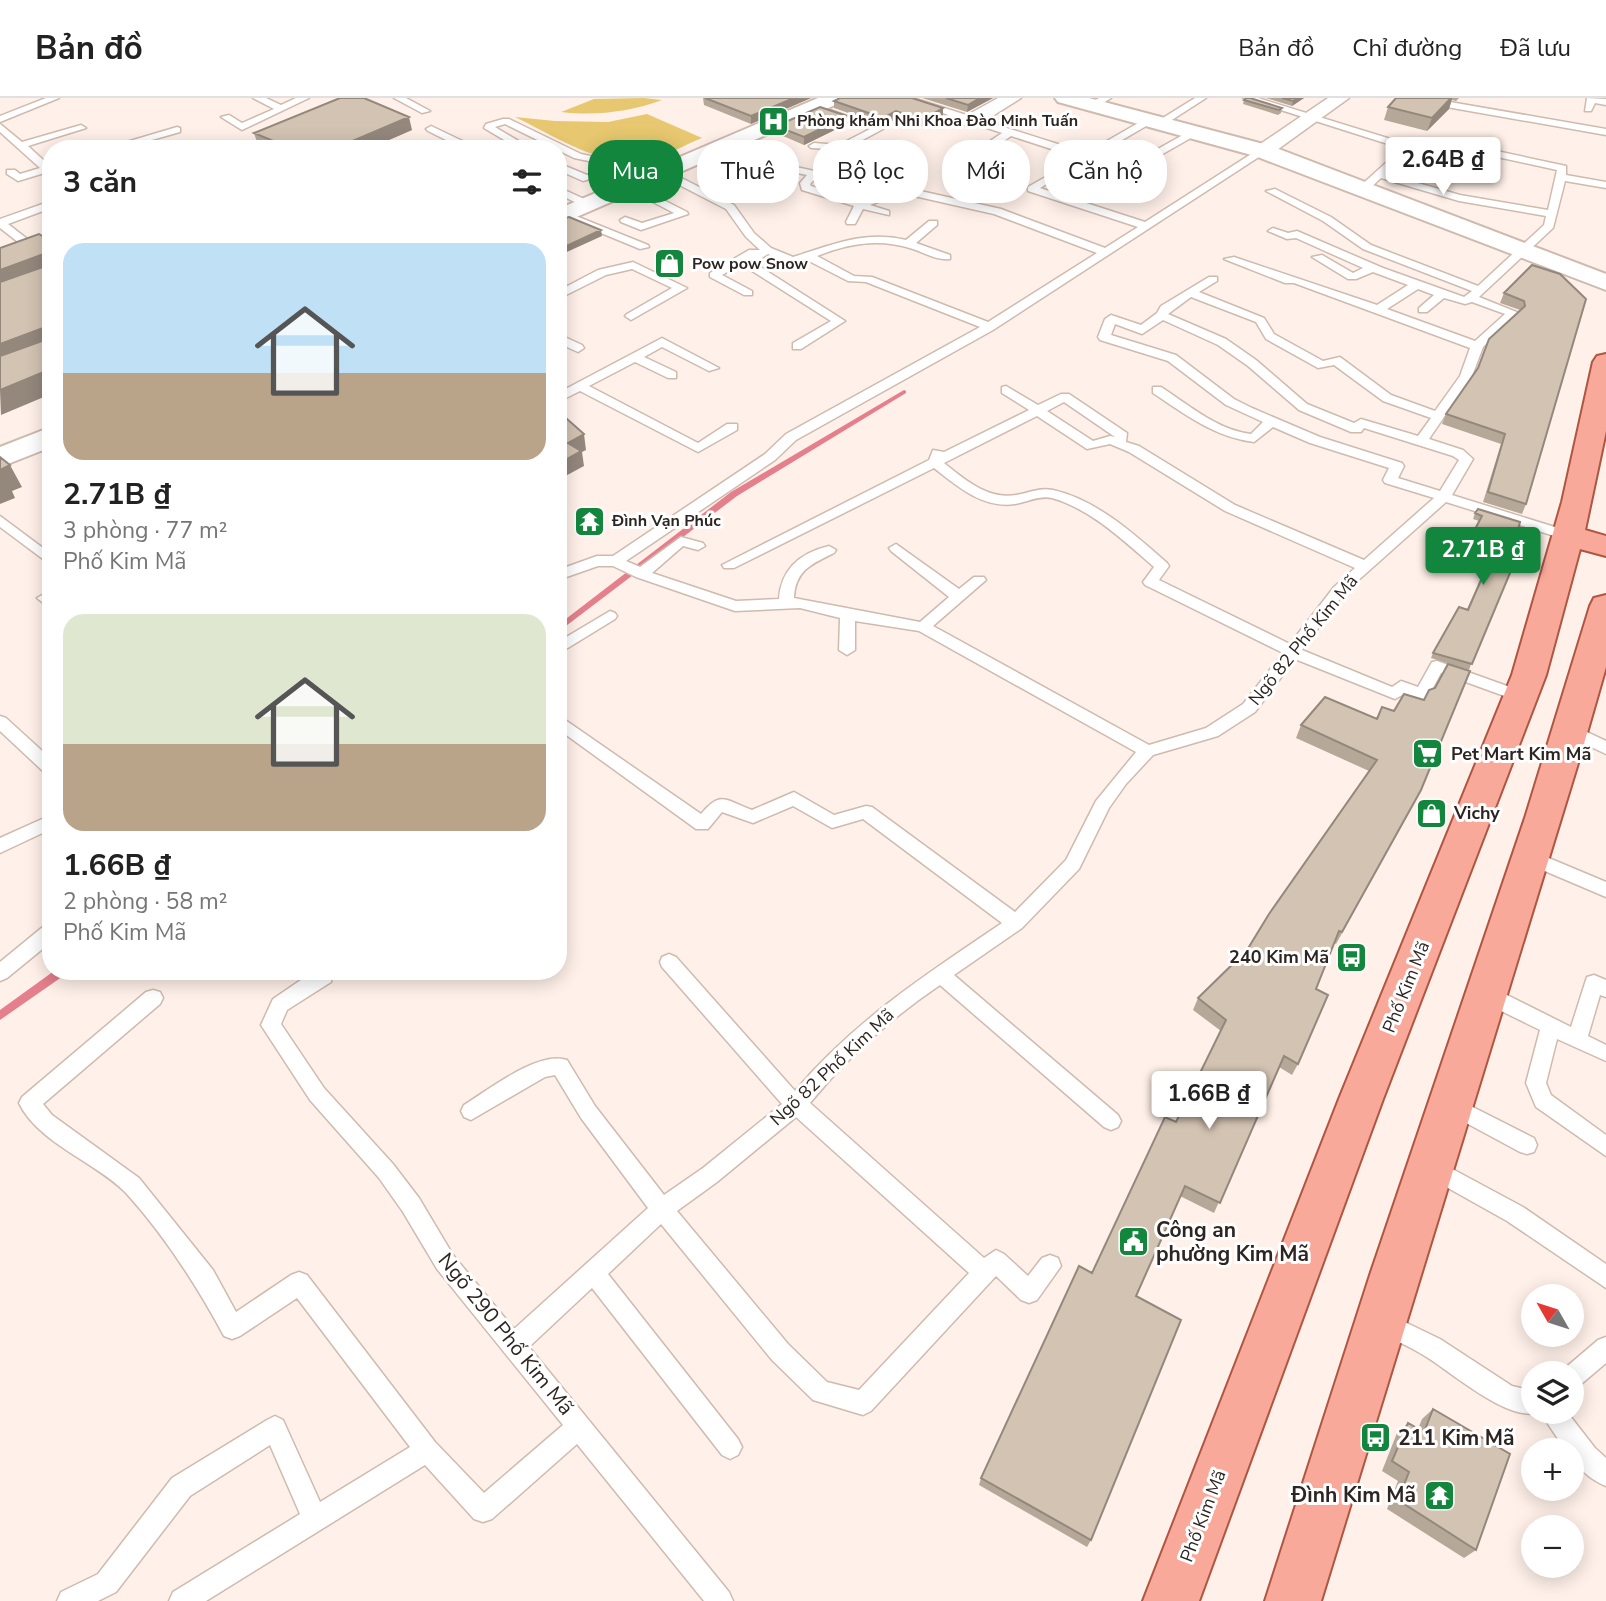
<!DOCTYPE html>
<html lang="vi">
<head>
<meta charset="utf-8">
<style>
  body { margin:0; font-family:"Nunito Sans",sans-serif; background:#f2f2f2; color:#222; height:100vh; display:flex; flex-direction:column; font-size:26px; white-space:nowrap }
  * { box-sizing:border-box; margin:0 }
  p { font-size:23px; color:#767676 }
  .icon { flex:none; width:38px; height:38px; fill:none; stroke:currentColor; stroke-width:2; stroke-linecap:round; stroke-linejoin:round }
  .map { position:relative; flex:1; overflow:hidden }
  .details { position:absolute; left:42px; top:42px; width:525px; height:840px; display:flex; flex-direction:column; background:#fff; border-radius:28px; box-shadow:0 4px 18px #0003 }
  .details>* { flex:none }
  .top-card { position:absolute; left:588px; top:42px; width:665px; height:63px; display:flex; gap:14px }
  .needle { width:46px; rotate:309deg }
  .tools { position:absolute; left:1521px; top:1186px; display:grid; gap:14px }
  .tools a { display:grid; place-items:center; width:63px; height:63px; border-radius:50%; background:#fff; box-shadow:0 4px 18px #0003; font-size:35px }
  .price { position:absolute; translate:-50% -60px; padding:0 16px; border-radius:7px; background:#fff; color:#222; font-size:23px; line-height:46px; filter:drop-shadow(0 2px 4px #0008) }
  .price::after { content:''; position:absolute; left:50%; top:42px; width:21px; height:16px; margin-left:-10px; background:inherit; clip-path:polygon(0 0,100% 0,50% 100%) }
  .price.on { background:#13863e; color:#fff }
  ul { padding:0; list-style:none }
  li { display:grid; align-content:center; gap:14px; height:371px; padding:0 21px }
  li span { display:grid; place-items:center; height:217px; border-radius:21px; color:#555 }
  li>.icon { margin-inline-start:auto }
  span .icon { width:126px; height:126px; fill:#fffc; stroke-width:1 }
  li b { font-size:30px }
  h2 { display:flex; justify-content:space-between; align-items:center; height:84px; padding:0 21px; font-size:30px }
  .pill { padding:0 24px; border-radius:28px; background:#fff; box-shadow:0 4px 18px #0003; font-size:24px; line-height:63px }
  .pill.on { background:#13863e; color:#fff }
  header { display:flex; align-items:center; gap:42px; box-sizing:border-box; height:98px; padding:0 35px; background:#fff; border-bottom:2px solid #e0e0e0 }
  header strong { font-size:33px }
  nav { display:flex; gap:38px; margin-inline-start:auto; font-size:24px }
  .map>svg:first-child { display:block }
</style>
</head>
<body>
<header>
<strong>Bản đồ</strong>
<nav><a>Bản đồ</a><a>Chỉ đường</a><a>Đã lưu</a></nav>
</header>
<div class="map">
<svg width="1606" height="1503" viewBox="0 0 1606 1503">
  <rect width="100%" height="100%" fill="#fff1e9"/>
  <path fill="#e7c870" d="M644 0 662 2C629 14 596 18 561 14L594 1Z
    M647 16 702 40C686 46 669 57 652 61 605 73 555 38 515 19L555 23 608 24Z"/>
  <g fill="none" stroke-linecap="round" stroke-linejoin="round">
    <path fill="#e57f8c" fill-rule="evenodd" d="M904 292 906 293V295L737 398 558 534V527L731 394Z
      M54 873H67L66 876 0 922V912Z"/>
    <defs>
      <path id="service" d="M46 0H59L0 24V18Z
        M253 0H266L281 7 296 0H309L242 32 221 19 229 17 242 25 274 11Z
        M394 0H406L430 13 422 15Z
        M898 0H913L1086 55 1147 20H1153V24L1040 90 1070 100 1190 33H1196V37L1080 103 1145 124 1259 51 1268 53 993 232 796 342 775 362 626 463 640 469 681 439 703 445 705 448 698 452 683 448 652 475 736 503 779 501C781 471 800 455 829 448L836 452 834 455C811 466 795 473 794 500L920 524 949 499 891 453 889 450 896 446 959 491 974 479H984L986 482 933 528 1149 647 1206 630 1243 606 1283 555 1145 487 1143 484 1154 469C1124 443 1091 411 1052 400 1040 397 1027 404 1015 406 983 411 957 388 934 370L734 470H724L722 467 929 362 933 352 944 354 1029 312 1002 295V289L1006 288 1038 307 1061 296H1069L1127 335 1126 344 1139 348 1235 407 1364 462 1434 400 1385 385 1383 382 1389 370 1310 345 1273 329 1254 344C1214 339 1185 316 1153 295V289H1161C1189 307 1217 332 1251 336L1263 324 1226 307 1168 263 1100 242 1098 239 1105 221 1111 217 1141 227 1157 215 1161 208 1209 179H1217V183L1199 194 1264 220 1274 236 1323 263 1340 259 1391 297 1435 313 1460 278 1470 250 1294 185H1285L1224 161 1234 159 1377 207 1408 187 1373 174 1356 181H1348L1312 159 1322 157 1353 175 1363 170 1296 140 1287 141 1268 133 1273 130 1288 135 1297 133 1383 170 1464 199 1472 193 1363 151 1323 123 1266 93 1275 91 1331 119 1371 147 1478 188 1544 127 1546 118 1459 103 1381 80 1366 94H1358V90L1399 53 1391 47 1243 0H1258L1397 43 1410 53 1386 76 1460 97 1548 112 1557 72 1488 57V53L1492 52 1566 68V77L1606 84V90L1565 83 1553 130 1479 199 1519 215 1483 249 1472 278 1429 341 1463 352 1473 361 1452 397 1574 435 1576 438 1569 442 1564 441 1446 404 1344 495 1302 552 1392 589 1401 583 1418 589 1432 564 1437 563 1527 595 1529 599 1521 604 1441 575 1427 601 1421 602 1404 596 1395 601 1295 561 1255 614 1218 638 1153 657 1126 686 1109 710 1079 771 1022 830 954 877 1118 1017 1121 1023 1118 1029 1111 1032 1104 1029 940 887C891 920 847 960 810 1005L984 1160 996 1152 1004 1156 1028 1178 1042 1160 1050 1157 1058 1160 1061 1168 1037 1202 1029 1205 1021 1202 996 1178 871 1313 863 1317 813 1302 772 1262 661 1126 608 1176 738 1341 742 1349 738 1357 730 1361 722 1357 592 1190 529 1249 729 1494 733 1503H704L577 1346 492 1421 483 1424 474 1421 425 1367 206 1503H169L173 1494 300 1416 270 1347 190 1398 116 1494 98 1503H57L61 1494 98 1476 172 1380 267 1322 275 1318 283 1322 320 1404 410 1349 297 1200 240 1238 232 1241 224 1238C197 1188 165 1138 126 1095 96 1064 38 1045 19 1005L22 999 146 894 153 892 160 894 163 900 160 906 43 1006 52 1017 139 1080 213 1172 236 1214 291 1177 299 1174 307 1177 435 1344 484 1395 563 1327 437 1171 403 1114 379 1080 310 1002 261 927 273 901 314 873H332L331 884 287 912 281 926 324 990 393 1066 419 1100 453 1157 514 1231 648 1110 581 1020 555 977 545 979 471 1022 464 1019 461 1013 464 1007C488 992 539 952 567 962L595 1008 664 1097 703 1070 782 1006 662 869 660 864 662 859 669 856 676 859 795 993C854 923 928 875 1002 825L863 721 832 730 793 708 753 725 722 714 708 731H696L558 631V617L701 716C721 692 725 702 752 712L794 694 834 717 866 708 872 709 1015 814 1066 762 1096 703 1136 654 919 533 855 523V552L847 557 839 552 840 520 800 510 735 513 636 479 613 468H598L558 482V472L597 458H613L765 356 786 336 980 229 866 184 848 183 807 162 792 166 768 156 754 165 845 223 801 251H793V245L831 223 741 166 722 177 752 193V197H744L710 179V175L749 152H760L746 139 726 111 660 77V73H668L734 107 754 135 771 150 793 159C832 147 864 132 906 142L929 123H937V127L916 145 950 157V161C938 163 925 155 913 151 879 140 850 145 817 158L854 178 872 179 988 224 1097 155 994 116 901 95 870 107 889 113V117L863 111 855 126H847L846 124 854 108 802 92 800 85 807 77 773 70 750 72 714 51 722 49 755 67 773 64 819 74 820 76 810 86 811 88 860 103 896 90 915 68H923V72L907 90 1001 111 1105 150 1138 129 1028 93V89L1079 60 1011 38 966 69 955 84H947L946 82 958 65 1002 35ZM1418 191 1434 197 1419 210V214H1427L1444 200 1465 206 1472 204 1505 216 1475 243 1387 211ZM1191 199 1256 224 1266 241 1318 270 1334 267 1383 303 1431 320 1418 338 1361 321 1354 325 1307 306 1256 262 1226 241 1168 216ZM1163 222 1218 247 1248 268 1299 312 1351 334H1361L1364 330 1453 358 1459 362 1440 393 1398 380 1404 368 1402 365 1320 339 1252 310 1234 301 1176 257 1111 237 1115 226 1142 236ZM1064 304 1115 339 1110 338 1093 343 1047 313ZM1037 318 1087 351 1110 346 1129 354 1225 413 1355 470 1334 489 1290 546 1159 482 1169 468 1167 465C1134 436 1097 402 1053 392 1040 389 1029 395 1016 397 988 402 964 381 944 365ZM796 1019 969 1175 859 1292 827 1284 788 1246 677 1113 717 1084Z
        M1099 0H1111L1095 10H1089V6Z
        M1195 0H1206L1164 27H1158V23Z
        M1427 0 1606 31V37L1424 5 1422 3Z
        M1587 0 1606 1V7L1595 5 1591 13H1585Z
        M824 12H830L883 31 844 52 811 50 809 48 814 45 839 47 870 31 824 16Z
        M503 21H509L581 56 629 66 658 80 649 82 624 71 583 83 558 72V65L587 77 613 68 574 60 505 26 495 29 532 51H519L484 30 486 26Z
        M0 26 22 44 81 27 86 30 28 48 51 69V73L18 83 7 76V72H15L20 76 40 70 0 34Z
        M431 28 475 49 477 51H464L428 33 426 31Z
        M177 29 180 30V34L120 51H103Z
        M632 86 687 114 688 116 641 132 621 124 620 122 625 119 642 125 674 115 628 91 627 89Z
        M558 89 593 105 594 107 585 109 558 96Z
        M51 103V110L8 126 35 147V151H27L0 130V121Z
        M566 114 648 147 649 149 640 151 562 119V115Z
        M633 164 687 190 631 222 625 218 627 216 672 190 632 171 606 177 558 201V193L598 172Z
        M558 236 582 247 584 250 578 254 558 245Z
        M662 240 719 270 709 273 662 249 644 259 676 274V280H668L635 264 589 288 698 345 727 326H737V332L698 354 580 293 558 304V295Z
        M0 418 51 456V467L0 429Z
        M51 492V511L37 500Z
        M610 513 615 515 617 518 615 521 558 556V544Z
        M0 618 6 620 51 661V677L45 675 0 633Z
        M1572 627 1606 643V656L1566 637 1564 633Z
        M51 717V731L0 755V740Z
        M1532 753 1606 784V799L1526 765 1523 760 1526 755Z
        M51 826V844L7 880 0 883V864L44 828Z
        M1594 877 1606 882V899L1600 897 1588 938 1606 947V963L1557 941 1546 985 1551 997 1606 1037V1058L1536 1009 1526 985 1540 932 1479 902 1476 896 1479 890 1486 888 1493 890 1571 929 1585 885 1587 879Z
        M1451 998 1534 1040 1537 1047 1534 1054 1527 1056 1520 1054 1444 1013 1441 1007 1444 1001Z
        M1430 1059 1523 1109 1606 1166V1190L1507 1123 1423 1076 1420 1069 1423 1062Z
        M1384 1214 1440 1241 1512 1288 1533 1293V1314H1539C1510 1326 1450 1273 1425 1258 1409 1248 1392 1241 1376 1233L1373 1225 1376 1217Z
        M1606 1239V1265L1580 1287 1572 1290V1276H1562L1564 1271 1598 1242Z
        M1540 1314H1567L1595 1350 1606 1360V1388C1593 1383 1572 1368 1572 1353H1566Z"/>
      <path id="minor" d="M998 0H1021L978 27H964L961 23 964 19Z
        M1328 0H1349L1270 57H1256L1253 53 1256 49Z"/>
      <path id="tertiary" d="M818 0H845L842 4 558 127V111Z
        M1055 0H1089L1271 48 1606 176V192L1255 58 1058 4Z
        M51 329V349L0 369V349Z"/>
      <path id="primary" d="M1606 256V333L1585 432 1606 438V458L1580 451 1546 577 1383 1001 1199 1503H1143L1339 1001 1512 577 1562 404 1593 264 1597 258Z
        M1606 497V569L1583 649 1321 1503H1265L1370 1177 1525 720 1590 508 1594 500Z"/>
    </defs>
    <use href="#service" stroke="#cfbaae" stroke-width="3"/>
    <use href="#minor" stroke="#cfbaae" stroke-width="3"/>
    <use href="#tertiary" stroke="#cfbaae" stroke-width="4"/>
    <use href="#primary" stroke="#af5643" stroke-width="4"/>
    <use href="#service" fill="#fff" fill-rule="evenodd"/>
    <use href="#minor" fill="#fff" fill-rule="evenodd"/>
    <use href="#tertiary" fill="#fff" fill-rule="evenodd"/>
    <use href="#primary" fill="#f9a99a" fill-rule="evenodd"/>
  </g>
  <path fill="#b5a899" d="M703 0H811L751 26 704 7Z
    M922 0H993L967 14Z
    M1266 0H1304L1292 8Z
    M1396 0H1459L1456 3 1452 2 1449 11 1427 33 1384 22 1388 9Z
    M1244 2 1282 10 1281 15 1278 17 1243 6Z
    M834 3 943 18 921 29 896 21 883 27 834 10Z
    M847 18V26L804 47 776 35V28Z
    M412 32 368 51H266L258 47 254 35Z
    M1532 167 1526 406 1522 416 1483 404 1501 346 1442 326 1446 316 1520 212 1500 205 1504 195Z
    M1475 415 1520 424 1469 572 1431 560 1433 555 1467 511 1489 462 1463 454 1479 423 1473 421Z
    M1429 592 1415 704 1336 846 1334 845 1316 891 1298 966 1292 977 1279 969 1214 1115 1180 1098 1136 1198 1091 1442 1087 1449 979 1387 981 1380 1092 1175 1176 1024 1221 933 1193 912 1198 900 1247 852 1369 673 1296 640 1301 627 1377 621 1424 602Z
    M1433 1311 1476 1452 1464 1460 1387 1411 1398 1383 1382 1373 1397 1335 1408 1325 1418 1331 1422 1321Z"/>
  <path fill="#94887d" d="M794 0H811L751 26V18Z
    M980 0H993L967 14 968 7Z
    M1298 0H1304L1292 8 1293 3Z
    M1451 0H1452L1449 11 1427 33 1432 20Z
    M943 10V18L921 29 922 22Z
    M896 13V21L883 27V20Z
    M847 18V26L804 47V39Z
    M409 19 412 32 368 51H334Z
    M296 44 297 51H286L285 48Z
    M565 99V105L558 109V103Z
    M601 132 602 138 558 158V152Z
    M41 157 50 178 0 196V172Z
    M43 230 51 247 0 270V246Z
    M51 271V296L1 317 0 292Z
    M584 336 586 352 582 354 584 368 558 382V366L568 345Z
    M10 367 22 389 12 393 15 400 0 406V372Z"/>
  <path fill="#d3c3b2" stroke="#94887d" stroke-width="2" d="M340 0H364L409 19 334 51H307L296 44 285 48 254 35Z
    M705 0H794L751 18Z
    M840 0H912L943 10 922 22 896 13 883 20 834 3Z
    M946 0H980L968 7Z
    M1246 0H1250L1282 10 1279 12 1244 2Z
    M1282 0H1298L1293 3Z
    M1396 0H1451L1432 20 1388 9Z
    M820 9 847 18 804 39 776 28Z
    M558 96 565 99 558 103Z
    M569 119 601 132 558 152V122Z
    M39 136 51 143V271L0 292V258L42 243 43 230 0 246V184L43 169 45 160 41 157 0 172V150Z
    M1532 167 1560 176 1586 201 1526 406 1488 394 1505 336 1446 316 1478 270 1489 241 1525 208 1524 203 1504 195Z
    M558 313 584 336 568 345 581 353 558 366Z
    M0 359 10 367 0 372Z
    M1478 411 1520 424 1514 449 1520 451 1472 566 1433 555 1459 509 1468 512 1492 457 1466 448 1482 418 1475 415Z
    M1448 566 1470 573 1421 692 1342 834 1339 833 1316 891 1328 897 1298 966 1284 958 1220 1105 1185 1088 1136 1198 1181 1222 1091 1442 981 1380 1079 1168 1092 1175 1165 1019 1176 1024 1226 922 1198 900 1247 852 1269 816 1377 662 1301 627 1325 599 1377 621 1382 609 1394 613 1404 596 1424 602 1429 592 1435 590Z
    M1433 1311 1510 1356 1476 1452 1398 1402 1409 1374 1392 1363 1408 1325 1424 1334Z"/>
  <defs>
    <symbol id="hospital-square" viewBox="-11 -11 22 22"><rect x="-9" y="-9" width="18" height="18" rx="4" fill="#13863e" stroke="#fff"/><path d="M-5-5h3v3.5h4V-5h3V5h-3V1.5h-4V5h-3Z" fill="#fff"/></symbol>
    <symbol id="shop-square" viewBox="-11 -11 22 22"><rect x="-9" y="-9" width="18" height="18" rx="4" fill="#13863e" stroke="#fff"/><path d="M-5-2.5h2.3a2.7 3.5 0 0 1 5.4 0H5L5.5 6h-11ZM-1.5-2.5h3a1.5 2.3 0 0 0-3 0Z" fill="#fff"/></symbol>
    <symbol id="temple-square" viewBox="-11 -11 22 22"><rect x="-9" y="-9" width="18" height="18" rx="4" fill="#13863e" stroke="#fff"/><path d="M0-6L5-2H3V0L6.5 2.5H4V6H1.5V3h-3V6H-4V2.5H-6.5L-3 0V-2H-5Z" fill="#fff"/></symbol>
    <symbol id="supermarket-square" viewBox="-11 -11 22 22"><rect x="-9" y="-9" width="18" height="18" rx="4" fill="#13863e" stroke="#fff"/><path d="M-6-5.5h2.5l.6 2H6L4.5 2H-2.5L-4.4-4H-6ZM-1.5 3.2a1.3 1.3 0 1 0 .1 0ZM3 3.2a1.3 1.3 0 1 0 .1 0Z" fill="#fff"/></symbol>
    <symbol id="bus-square" viewBox="-11 -11 22 22"><rect x="-9" y="-9" width="18" height="18" rx="4" fill="#13863e" stroke="#fff"/><path d="M-5-6H5V4H4V6H2V4H-2V6H-4V4H-5ZM-3.5-4V0h7V-4ZM-3.5 1.2v1.5H-2V1.2ZM2 1.2v1.5H3.5V1.2Z" fill="#fff"/></symbol>
    <symbol id="civic-square" viewBox="-11 -11 22 22"><rect x="-9" y="-9" width="18" height="18" rx="4" fill="#13863e" stroke="#fff"/><path d="M-.6-6.5H3V-4.5H.6V-3L4-1V1h2V6H-6V1h2V-1L-.6-3ZM-1.2 2.5V6h2.4V2.5Z" fill="#fff"/></symbol>
  </defs>
  <g fill-rule="evenodd">
    <use href="#hospital-square" x="756" y="6" width="35" height="35"/>
    <use href="#shop-square" x="652" y="148" width="35" height="35"/>
    <use href="#temple-square" x="572" y="406" width="35" height="35"/>
    <use href="#supermarket-square" x="1410" y="638" width="35" height="35"/>
    <use href="#shop-square" x="1414" y="698" width="35" height="35"/>
    <use href="#bus-square" x="1334" y="842" width="35" height="35"/>
    <use href="#civic-square" x="1116" y="1126" width="35" height="35"/>
    <use href="#bus-square" x="1358" y="1322" width="35" height="35"/>
    <use href="#temple-square" x="1422" y="1380" width="35" height="35"/>
  </g>
  <g text-anchor="middle" dominant-baseline="central" stroke-width="6" stroke-linejoin="round" paint-order="stroke">
    <g font-size="16" font-weight="bold" fill="#2d2521" stroke="#fff" text-anchor="start">
      <text x="797" y="23">Phòng khám Nhi Khoa Đào Minh Tuấn</text>
      <text x="692" y="166">Pow pow Snow</text>
      <text x="612" y="423">Đình Vạn Phúc</text>
    </g>
    <g font-size="18" fill="#2d2521" stroke="#fff">
      <text transform="translate(1303 542) rotate(-51)">Ngõ 82 Phố Kim Mã</text>
      <text transform="translate(1406 889) rotate(-68)">Phố Kim Mã</text>
      <text transform="translate(832 969) rotate(-43)">Ngõ 82 Phố Kim Mã</text>
      <text transform="translate(1203 1418) rotate(-69)">Phố Kim Mã</text>
    </g>
    <g font-size="18" font-weight="bold" fill="#2d2521" stroke="#fff" text-anchor="start">
      <text x="1451" y="656">Pet Mart Kim Mã</text>
      <text x="1454" y="715">Vichy</text>
      <text x="1329" y="859" text-anchor="end">240 Kim Mã</text>
    </g>
    <g font-size="21" font-weight="bold" fill="#2d2521" stroke="#fff" text-anchor="start">
      <text x="1156" y="1132">Công an<tspan x="1156" dy="24">phường Kim Mã</tspan></text>
      <text x="1398" y="1340">211 Kim Mã</text>
      <text x="1416" y="1397" text-anchor="end">Đình Kim Mã</text>
    </g>
    <g font-size="21" fill="#2d2521" stroke="#fff">
      <text transform="translate(506 1236) rotate(51)">Ngõ 290 Phố Kim Mã</text>
    </g>
  </g>
</svg>
<div class="tools">
<a><svg class="needle" viewBox="-14 -14 28 28"><path d="M0-13l5 13h-10z" fill="#e53935"/><path d="M0 13l5-13h-10z" fill="#767676"/></svg></a>
<a><svg class="icon" aria-label="layers" viewBox="0 0 24 24"><path d="M12 4l9 5-9 5-9-5zM3 14l9 5 9-5"/></svg></a>
<a>+</a>
<a>−</a>
</div>
<b class="price" style="left:1443px;top:99px">2.64B ₫</b>
<b class="price on" style="left:1483px;top:489px">2.71B ₫</b>
<b class="price" style="left:1209px;top:1033px">1.66B ₫</b>
<div class="top-card">
<a class="pill on">Mua</a>
<a class="pill">Thuê</a>
<a class="pill">Bộ lọc</a>
<a class="pill">Mới</a>
<a class="pill">Căn hộ</a>
</div>
<section class="details">
<h2>3 căn<svg class="icon" aria-label="filters" viewBox="0 0 24 24"><path d="M4 7h16M4 17h16"/><circle cx="9" cy="7" r="2"/><circle cx="15" cy="17" r="2"/></svg></h2>
<ul>
<li><span style="background:linear-gradient(#bfe0f5 60%,#b9a48a 0)"><svg class="icon" aria-label="home" viewBox="0 0 24 24"><path d="M3 11l9-7 9 7M6 9v11h12V9"/></svg></span><div><b>2.71B ₫</b><p>3 phòng · 77 m²</p><p>Phố Kim Mã</p></div></li>
<li><span style="background:linear-gradient(#dfe7d0 60%,#b9a48a 0)"><svg class="icon" aria-label="home" viewBox="0 0 24 24"><path d="M3 11l9-7 9 7M6 9v11h12V9"/></svg></span><div><b>1.66B ₫</b><p>2 phòng · 58 m²</p><p>Phố Kim Mã</p></div></li>
</ul>
</section>
</div>
</body>
</html>
